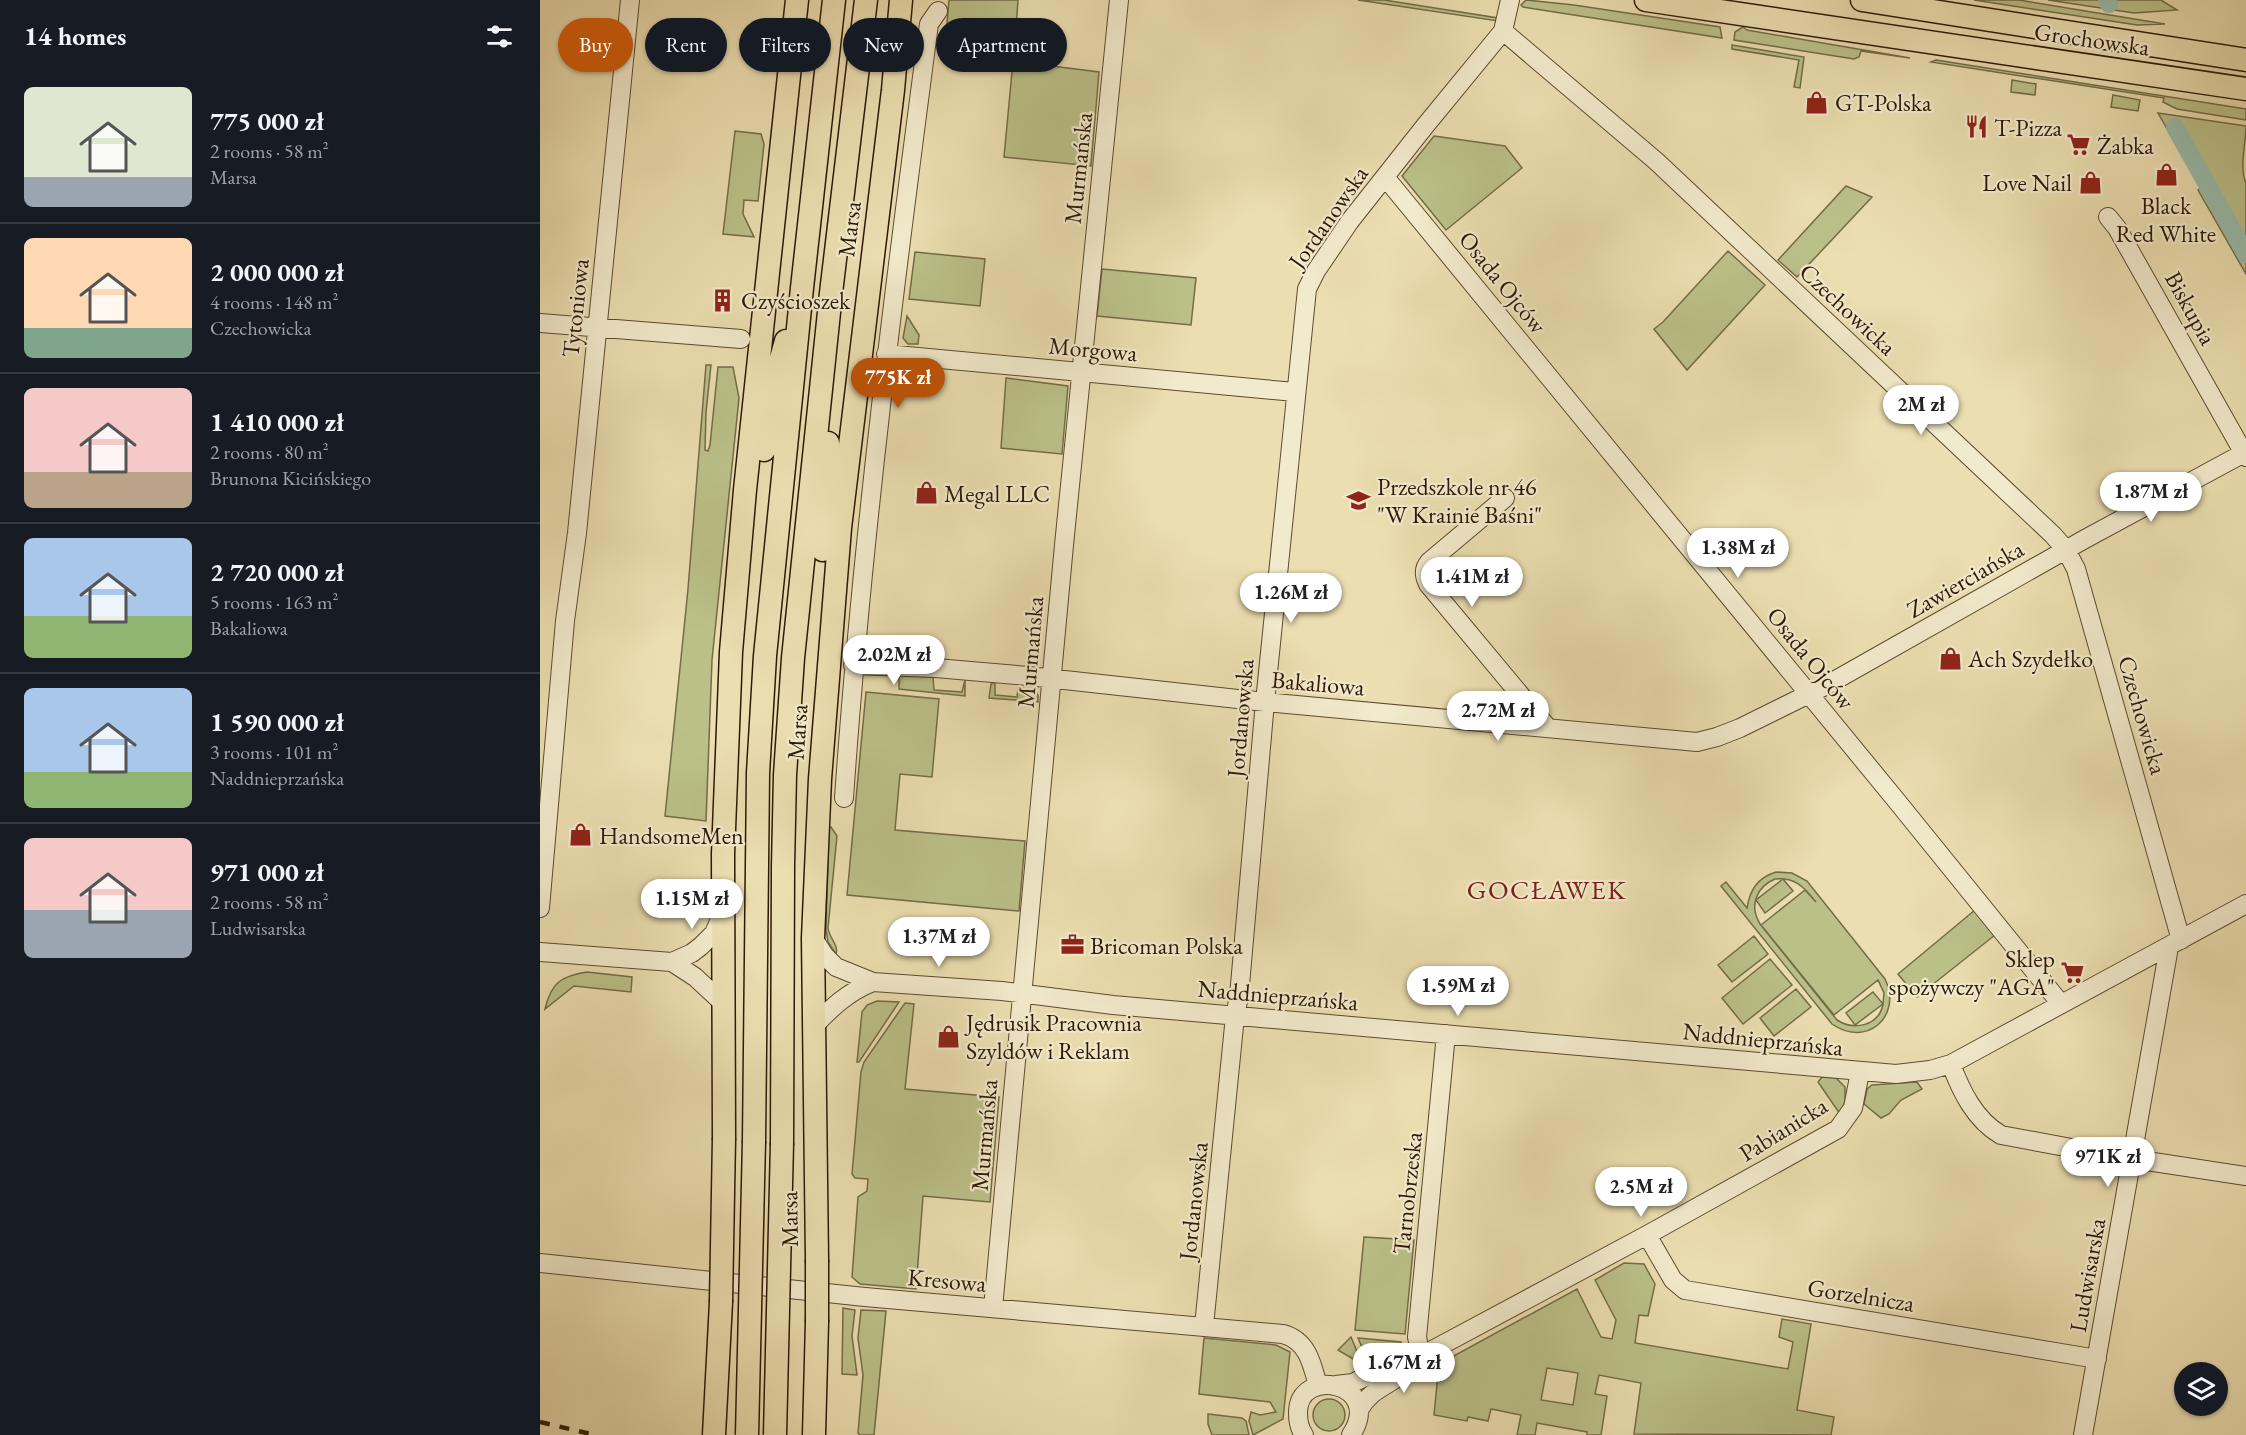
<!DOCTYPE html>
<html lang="en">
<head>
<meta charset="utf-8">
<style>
  body { margin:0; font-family:"EB Garamond",serif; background:#20242c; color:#f1f3f6; height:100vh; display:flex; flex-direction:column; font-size:22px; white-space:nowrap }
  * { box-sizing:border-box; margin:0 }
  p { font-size:20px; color:#9ea1a6 }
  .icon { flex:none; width:33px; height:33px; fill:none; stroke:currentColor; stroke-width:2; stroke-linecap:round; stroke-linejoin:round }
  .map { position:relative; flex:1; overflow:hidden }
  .sheet { display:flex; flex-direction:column; background:#171b24; width:540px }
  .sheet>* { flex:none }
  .guide { position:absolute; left:18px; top:18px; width:570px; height:54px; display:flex; gap:12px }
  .tools { position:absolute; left:1634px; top:1362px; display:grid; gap:12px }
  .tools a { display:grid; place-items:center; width:54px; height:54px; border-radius:50%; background:#171b24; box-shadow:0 2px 4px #0004; font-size:30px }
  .price { position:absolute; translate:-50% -51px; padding:0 14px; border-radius:21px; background:#fff; color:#222; font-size:20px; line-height:39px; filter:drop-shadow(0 2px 3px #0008) }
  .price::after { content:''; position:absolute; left:50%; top:36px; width:18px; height:14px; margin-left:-9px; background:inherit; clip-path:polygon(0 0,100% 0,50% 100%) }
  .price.on { background:#b45309; color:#fff }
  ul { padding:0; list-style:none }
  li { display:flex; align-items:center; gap:18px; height:150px; padding:0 24px }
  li+li { border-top:2px solid #363941 }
  li span { display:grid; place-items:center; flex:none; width:168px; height:120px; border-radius:9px; color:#555 }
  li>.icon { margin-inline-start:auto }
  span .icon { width:72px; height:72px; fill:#fffc; stroke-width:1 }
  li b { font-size:26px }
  h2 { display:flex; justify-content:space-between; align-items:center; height:72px; padding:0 24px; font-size:26px }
  .chip { padding:0 21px; border-radius:27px; background:#171b24; box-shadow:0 2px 4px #0004; font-size:21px; line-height:54px }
  .chip.on { background:#b45309; color:#fff }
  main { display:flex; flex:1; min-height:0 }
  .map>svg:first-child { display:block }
</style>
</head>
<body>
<main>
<section class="sheet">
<h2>14 homes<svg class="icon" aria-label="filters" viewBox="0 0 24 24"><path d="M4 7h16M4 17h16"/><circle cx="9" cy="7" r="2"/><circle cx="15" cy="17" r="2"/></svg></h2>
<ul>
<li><span style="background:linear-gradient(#dfe7d0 75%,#9aa5b1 0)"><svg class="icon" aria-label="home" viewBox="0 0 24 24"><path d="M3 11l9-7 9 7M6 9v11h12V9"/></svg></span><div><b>775 000 zł</b><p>2 rooms · 58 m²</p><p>Marsa</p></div></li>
<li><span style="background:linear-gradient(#ffd9b3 75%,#7fa58c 0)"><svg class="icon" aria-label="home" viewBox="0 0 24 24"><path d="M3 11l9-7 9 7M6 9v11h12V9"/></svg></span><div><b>2 000 000 zł</b><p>4 rooms · 148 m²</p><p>Czechowicka</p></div></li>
<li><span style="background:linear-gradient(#f6c9c9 70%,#b9a48a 0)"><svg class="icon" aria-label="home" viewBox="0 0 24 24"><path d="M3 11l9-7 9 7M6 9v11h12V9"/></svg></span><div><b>1 410 000 zł</b><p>2 rooms · 80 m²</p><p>Brunona Kicińskiego</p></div></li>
<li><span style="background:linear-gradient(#a9c7e8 65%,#8fb573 0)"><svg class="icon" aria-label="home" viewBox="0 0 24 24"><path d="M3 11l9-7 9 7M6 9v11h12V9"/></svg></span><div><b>2 720 000 zł</b><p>5 rooms · 163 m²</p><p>Bakaliowa</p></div></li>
<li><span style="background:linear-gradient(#a9c7e8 70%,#8fb573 0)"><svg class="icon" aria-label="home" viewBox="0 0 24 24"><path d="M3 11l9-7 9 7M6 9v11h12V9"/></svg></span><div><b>1 590 000 zł</b><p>3 rooms · 101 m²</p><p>Naddnieprzańska</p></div></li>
<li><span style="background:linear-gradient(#f6c9c9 60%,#9aa5b1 0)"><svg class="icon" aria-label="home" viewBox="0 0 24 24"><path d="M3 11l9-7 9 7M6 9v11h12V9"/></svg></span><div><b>971 000 zł</b><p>2 rooms · 58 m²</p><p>Ludwisarska</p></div></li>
</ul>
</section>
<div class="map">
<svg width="1706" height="1435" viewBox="0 0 1706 1435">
  <rect width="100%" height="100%" fill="#ebdeb0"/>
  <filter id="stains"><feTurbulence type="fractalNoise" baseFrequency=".00333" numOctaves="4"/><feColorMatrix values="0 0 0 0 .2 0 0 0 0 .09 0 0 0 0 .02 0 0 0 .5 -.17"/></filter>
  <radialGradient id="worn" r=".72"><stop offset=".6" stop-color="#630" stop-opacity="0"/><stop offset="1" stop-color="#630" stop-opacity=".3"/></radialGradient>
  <path fill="#bbc089" stroke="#746c48" stroke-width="1.5" fill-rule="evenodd" d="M409 0H478L475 45 406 35Z
    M818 0H844L958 18V21Z
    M986 0 1034 5 1180 27 1182 38 983 7 981 5Z
    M1434 0H1479L1625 24 1597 25Z
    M1508 0H1621L1637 10 1594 13Z
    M1203 27 1207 30 1370 58 1321 51 1319 57 1314 59 1194 40 1195 32Z
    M1192 45 1264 57 1260 88 1254 87 1259 60 1192 49Z
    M1396 60 1706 109V120L1637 109 1623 102 1624 98 1391 62Z
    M473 61 559 72 551 166 464 157Z
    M1472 80 1496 84 1495 95 1471 92Z
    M1573 95 1600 100 1598 111 1571 107Z
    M1618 113 1706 126C1706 143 1699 168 1706 183V274L1658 190 1661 188Z
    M195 131 221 134 224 144 218 201 204 200 203 214 214 237 183 234Z
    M894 136 965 146 982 168 906 230 862 176Z
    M1306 186 1332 197 1257 277 1238 260Z
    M1188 251 1225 285 1147 370 1114 329 1123 322Z
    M375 252 445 259 440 306 369 299Z
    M562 269 656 278 651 325 557 316Z
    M367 316 379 335 378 344H368L363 338Z
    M166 365H171L166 412 165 450 168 451 170 445 178 367H193L199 398 172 660 166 821 125 816 148 589Z
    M363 368 381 369 354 397 358 372Z
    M466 378 528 386 522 454 461 448Z
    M359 675 393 677 394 690 422 692 425 680V696L359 689Z
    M455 682V695L477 697 478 688 493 689 498 695V702L449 698 451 684Z
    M326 692 399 699 392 777 360 774 355 830 485 841 479 911 307 895Z
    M289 827H291L297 836 288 928C289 938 299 945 296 954L288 942 286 929Z
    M1236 872 1252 873 1267 881 1345 979C1363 1017 1326 1048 1292 1024L1181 886 1186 882 1207 908C1210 890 1217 878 1236 872ZM1235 879C1255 877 1264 887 1276 902L1265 890 1221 925 1294 1015 1338 980 1344 993 1343 1004 1333 992 1306 1013 1315 1025 1343 1004C1339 1026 1314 1031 1297 1020L1220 924C1209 906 1216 887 1235 879Z
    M1243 879 1253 891 1225 913 1216 900Z
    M1435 910 1455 935 1377 997 1358 974Z
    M1214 936 1228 954 1192 982 1178 965Z
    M1230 959 1252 985 1203 1024 1182 998Z
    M47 972 92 977 91 992 34 986 5 1009C11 983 21 976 47 972Z
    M1256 989 1271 1007 1234 1036 1220 1018Z
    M337 1001 359 1002 319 1062H317L322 1012 327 1005Z
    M365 1003 374 1004 365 1089 459 1097 450 1202 383 1196 376 1289 320 1284 312 1277 318 1197 327 1191 328 1179 315 1178 312 1174 321 1072 324 1062Z
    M1282 1077 1296 1078 1305 1087V1102L1300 1114 1278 1082Z
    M1377 1082 1382 1089 1361 1100 1349 1114 1341 1118 1324 1104 1327 1089 1332 1085Z
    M824 1237 874 1240 865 1334 815 1330Z
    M1084 1263 1104 1264 1115 1284 1108 1316 1099 1315 1095 1343 1248 1369 1253 1342 1239 1337 1242 1319 1271 1324 1257 1410 1294 1417 1291 1435 1094 1434 1101 1383 1059 1375 1055 1394 1067 1396 1061 1435H1047V1432L997 1423 995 1435H977L981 1415 951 1409 948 1421 928 1417 927 1421 894 1415 899 1364 1037 1289 1061 1337 1072 1339 1076 1320 1055 1280ZM1007 1368 1038 1373 1033 1405 1001 1400Z
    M303 1308 315 1310 312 1336 317 1375 302 1374Z
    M321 1310 346 1311 334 1435H320L318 1433 323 1375 318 1338Z
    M811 1337 821 1361 818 1362 798 1350Z
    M664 1338 736 1345 750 1352 743 1419 713 1435 709 1421 711 1412 720 1415 736 1412 730 1402 659 1394Z
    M818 1338 861 1342V1346L837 1359 828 1361Z
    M773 1415a16 16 0 1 1 32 0a16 16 0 1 1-32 0Z
    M668 1414 702 1418 706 1421 709 1435H672L668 1424Z"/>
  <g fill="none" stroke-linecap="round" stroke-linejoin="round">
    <path stroke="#98bcab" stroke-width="18" d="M1567 0 1569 4
      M1635 127 1706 254"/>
    <defs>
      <path id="minor" d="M963 31 1116 161 1513 535 1526 550 1536 569 1641 940
        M845 177 1360 805 1521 1004
        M1568 217 1577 228 1706 457
        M0 323 201 339
        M346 354 755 392
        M965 498 889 562C883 569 884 576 888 584L1008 728
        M313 665 396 668 488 676 725 702 1157 742 1177 737 1200 728 1285 686 1545 539 1704 453
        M304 798C322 539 355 281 389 24L398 11
        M0 908 25 621 37 533 90 0
        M273 938 284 955 296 967 333 982 462 991 573 1005 1356 1074 1390 1070 1411 1064 1706 904
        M0 952 132 962 152 953 161 946 174 933 182 915
        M132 962 155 977 183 1003
        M274 1026C292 1007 308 992 333 982
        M1411 1064C1421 1091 1435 1120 1461 1135L1574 1156 1706 1176
        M1107 1235 1133 1280 1145 1290 1557 1359
        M0 1263 325 1297 743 1334C768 1341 772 1364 778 1386
        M453 1308 524 545 579 0
        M664 1326 695 1016 699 996 725 702 767 289 776 271 810 221 885 126 963 31 970 0
        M881 1356 877 1337 906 1034
        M796 1385 813 1383 860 1359 881 1356
        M819 1410C832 1387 850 1386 867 1370 873 1365 878 1358 885 1354L1107 1235 1298 1129 1313 1108 1320 1072
        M764 1435C759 1428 758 1422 758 1413 758 1365 845 1383 811 1435
        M1543 1435 1629 947"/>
      <path id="major" d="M1106 0 1706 89
        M1322 0 1706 60
        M224 450 233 387 246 341
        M283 550 288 443
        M184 1138 183 854 191 652 205 490 257 0
        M214 1141 218 773 225 656 262 288 294 0
        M242 1143 243 866 245 775 253 658 291 293 326 0
        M277 1260 273 938 280 779 300 528 353 90 361 0
        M174 1435 181 1302
        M274 1435 277 1322"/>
    </defs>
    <use href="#minor" stroke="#5d4a30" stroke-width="20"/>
    <use href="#major" stroke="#2e1906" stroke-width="25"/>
    <use href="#minor" stroke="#f2eacc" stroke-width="18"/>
    <use href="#major" stroke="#ebdeb0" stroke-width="22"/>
    <path stroke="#2e1906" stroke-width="4.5" stroke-dasharray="10 10" stroke-linecap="butt" d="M0 1422 55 1435"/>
    <defs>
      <path id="major-bridge" d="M277 1260V1322
        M181 1302 184 1138
        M207 1435 214 1141
        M235 1435 242 1143"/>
    </defs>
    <use href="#major-bridge" stroke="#2e1906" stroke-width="25" stroke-linecap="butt"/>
    <use href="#major-bridge" stroke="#ebdeb0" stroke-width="22"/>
  </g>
  <defs>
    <symbol id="shop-bare" viewBox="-9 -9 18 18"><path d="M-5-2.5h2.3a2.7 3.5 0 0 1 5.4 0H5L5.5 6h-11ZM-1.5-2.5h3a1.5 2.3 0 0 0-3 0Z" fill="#8f2418" stroke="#f2eacc" stroke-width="2.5" paint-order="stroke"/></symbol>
    <symbol id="restaurant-bare" viewBox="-9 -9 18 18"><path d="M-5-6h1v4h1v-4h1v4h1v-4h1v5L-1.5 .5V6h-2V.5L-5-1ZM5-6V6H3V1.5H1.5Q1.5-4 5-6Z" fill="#8f2418" stroke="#f2eacc" stroke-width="2.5" paint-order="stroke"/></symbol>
    <symbol id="supermarket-bare" viewBox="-9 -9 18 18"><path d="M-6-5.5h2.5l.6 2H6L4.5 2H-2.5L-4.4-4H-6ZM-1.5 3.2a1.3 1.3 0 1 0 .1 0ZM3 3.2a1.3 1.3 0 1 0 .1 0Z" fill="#8f2418" stroke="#f2eacc" stroke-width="2.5" paint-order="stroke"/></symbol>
    <symbol id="building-bare" viewBox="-9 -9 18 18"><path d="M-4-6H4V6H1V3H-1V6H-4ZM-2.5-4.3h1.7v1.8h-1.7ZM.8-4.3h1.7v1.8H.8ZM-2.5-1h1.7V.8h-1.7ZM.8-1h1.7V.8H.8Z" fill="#8f2418" stroke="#f2eacc" stroke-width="2.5" paint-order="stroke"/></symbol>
    <symbol id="school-bare" viewBox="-9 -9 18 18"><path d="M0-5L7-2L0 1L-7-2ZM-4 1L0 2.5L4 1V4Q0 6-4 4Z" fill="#8f2418" stroke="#f2eacc" stroke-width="2.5" paint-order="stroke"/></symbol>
    <symbol id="office-bare" viewBox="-9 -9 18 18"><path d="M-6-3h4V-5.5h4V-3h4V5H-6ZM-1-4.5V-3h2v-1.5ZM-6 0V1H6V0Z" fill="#8f2418" stroke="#f2eacc" stroke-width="2.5" paint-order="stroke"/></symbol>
  </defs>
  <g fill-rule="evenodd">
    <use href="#shop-bare" x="1260" y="86" width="33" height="33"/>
    <use href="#restaurant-bare" x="1420" y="110" width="33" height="33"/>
    <use href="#supermarket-bare" x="1522" y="128" width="33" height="33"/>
    <use href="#shop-bare" x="1610" y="158" width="33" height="33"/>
    <use href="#shop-bare" x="1534" y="166" width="33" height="33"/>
    <use href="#building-bare" x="166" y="284" width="33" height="33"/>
    <use href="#shop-bare" x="370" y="476" width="33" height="33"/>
    <use href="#school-bare" x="802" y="484" width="33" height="33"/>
    <use href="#shop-bare" x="1394" y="642" width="33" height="33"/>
    <use href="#shop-bare" x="24" y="818" width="33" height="33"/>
    <use href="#office-bare" x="516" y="928" width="33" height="33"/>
    <use href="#supermarket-bare" x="1516" y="956" width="33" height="33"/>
    <use href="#shop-bare" x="392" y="1020" width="33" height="33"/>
  </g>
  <g text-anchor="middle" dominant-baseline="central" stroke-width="4.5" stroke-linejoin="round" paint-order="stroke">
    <g font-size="24" fill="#2e1906" stroke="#f2eacc">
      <text transform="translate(1552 39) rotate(8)">Grochowska</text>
      <text transform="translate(538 168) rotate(-84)">Murmańska</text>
      <text transform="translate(788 217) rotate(-55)">Jordanowska</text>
      <text transform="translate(309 229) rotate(-83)">Marsa</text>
      <text transform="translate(963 282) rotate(51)">Osada Ojców</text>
      <text transform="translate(35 308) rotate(-84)">Tytoniowa</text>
      <text transform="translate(1651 308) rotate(61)">Biskupia</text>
      <text transform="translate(1308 309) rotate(43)">Czechowicka</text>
      <text transform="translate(553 349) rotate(5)">Morgowa</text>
      <text transform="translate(1425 579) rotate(-30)">Zawierciańska</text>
      <text transform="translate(490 652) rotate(-85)">Murmańska</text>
      <text transform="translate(1271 658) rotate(51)">Osada Ojców</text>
      <text transform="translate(778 683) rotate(5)">Bakaliowa</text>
      <text transform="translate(1603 715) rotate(74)">Czechowicka</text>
      <text transform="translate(700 718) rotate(-85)">Jordanowska</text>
      <text transform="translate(257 732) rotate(-86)">Marsa</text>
      <text transform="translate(738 995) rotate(5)">Naddnieprzańska</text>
      <text transform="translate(1223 1039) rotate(6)">Naddnieprzańska</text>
      <text transform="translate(1243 1129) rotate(-32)">Pabianicka</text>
      <text transform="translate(444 1135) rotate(-85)">Murmańska</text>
      <text transform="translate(867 1193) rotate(-84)">Tarnobrzeska</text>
      <text transform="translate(653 1201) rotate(-84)">Jordanowska</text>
      <text transform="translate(249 1219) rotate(-91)">Marsa</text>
      <text transform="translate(1547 1275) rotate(-80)">Ludwisarska</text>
      <text transform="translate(407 1280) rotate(5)">Kresowa</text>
      <text transform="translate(1321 1295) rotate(9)">Gorzelnicza</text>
    </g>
    <g font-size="24" fill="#2e1906" stroke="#f2eacc" text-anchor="start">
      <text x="1295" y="102">GT-Polska</text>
      <text x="1454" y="127">T-Pizza</text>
      <text x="1557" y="145">Żabka</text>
      <text x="1532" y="182" text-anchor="end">Love Nail</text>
      <text x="1626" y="205" text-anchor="middle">Black<tspan x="1626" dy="28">Red White</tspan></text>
      <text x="201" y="300">Czyścioszek</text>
      <text x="837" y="486">Przedszkole nr 46<tspan x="837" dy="28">"W Krainie Baśni"</tspan></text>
      <text x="404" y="493">Megal LLC</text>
      <text x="1428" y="658">Ach Szydełko</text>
      <text x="59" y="835">HandsomeMen</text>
      <text x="550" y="945">Bricoman Polska</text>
      <text x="1515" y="958" text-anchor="end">Sklep<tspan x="1515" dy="28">spożywczy "AGA"</tspan></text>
      <text x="426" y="1022">Jędrusik Pracownia<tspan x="426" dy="28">Szyldów i Reklam</tspan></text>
    </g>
    <g font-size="27" letter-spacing="1.5" fill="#7a1f14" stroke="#f2eacc">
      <text x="1007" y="889">GOCŁAWEK</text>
    </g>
  </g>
  <rect width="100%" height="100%" filter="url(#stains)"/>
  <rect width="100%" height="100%" fill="url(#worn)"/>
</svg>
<div class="tools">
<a><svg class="icon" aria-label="layers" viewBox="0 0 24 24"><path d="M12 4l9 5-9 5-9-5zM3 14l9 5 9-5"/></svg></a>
</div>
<b class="price on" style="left:358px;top:409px">775K zł</b>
<b class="price" style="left:1381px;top:436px">2M zł</b>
<b class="price" style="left:1611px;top:523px">1.87M zł</b>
<b class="price" style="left:1198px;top:579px">1.38M zł</b>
<b class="price" style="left:932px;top:608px">1.41M zł</b>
<b class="price" style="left:751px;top:624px">1.26M zł</b>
<b class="price" style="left:354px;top:686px">2.02M zł</b>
<b class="price" style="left:958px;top:742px">2.72M zł</b>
<b class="price" style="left:152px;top:930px">1.15M zł</b>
<b class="price" style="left:399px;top:968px">1.37M zł</b>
<b class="price" style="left:918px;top:1017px">1.59M zł</b>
<b class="price" style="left:1568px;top:1188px">971K zł</b>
<b class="price" style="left:1101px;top:1218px">2.5M zł</b>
<b class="price" style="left:864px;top:1394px">1.67M zł</b>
<div class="guide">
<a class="chip on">Buy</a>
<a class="chip">Rent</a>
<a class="chip">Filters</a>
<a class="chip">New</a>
<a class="chip">Apartment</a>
</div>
</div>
</main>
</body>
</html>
